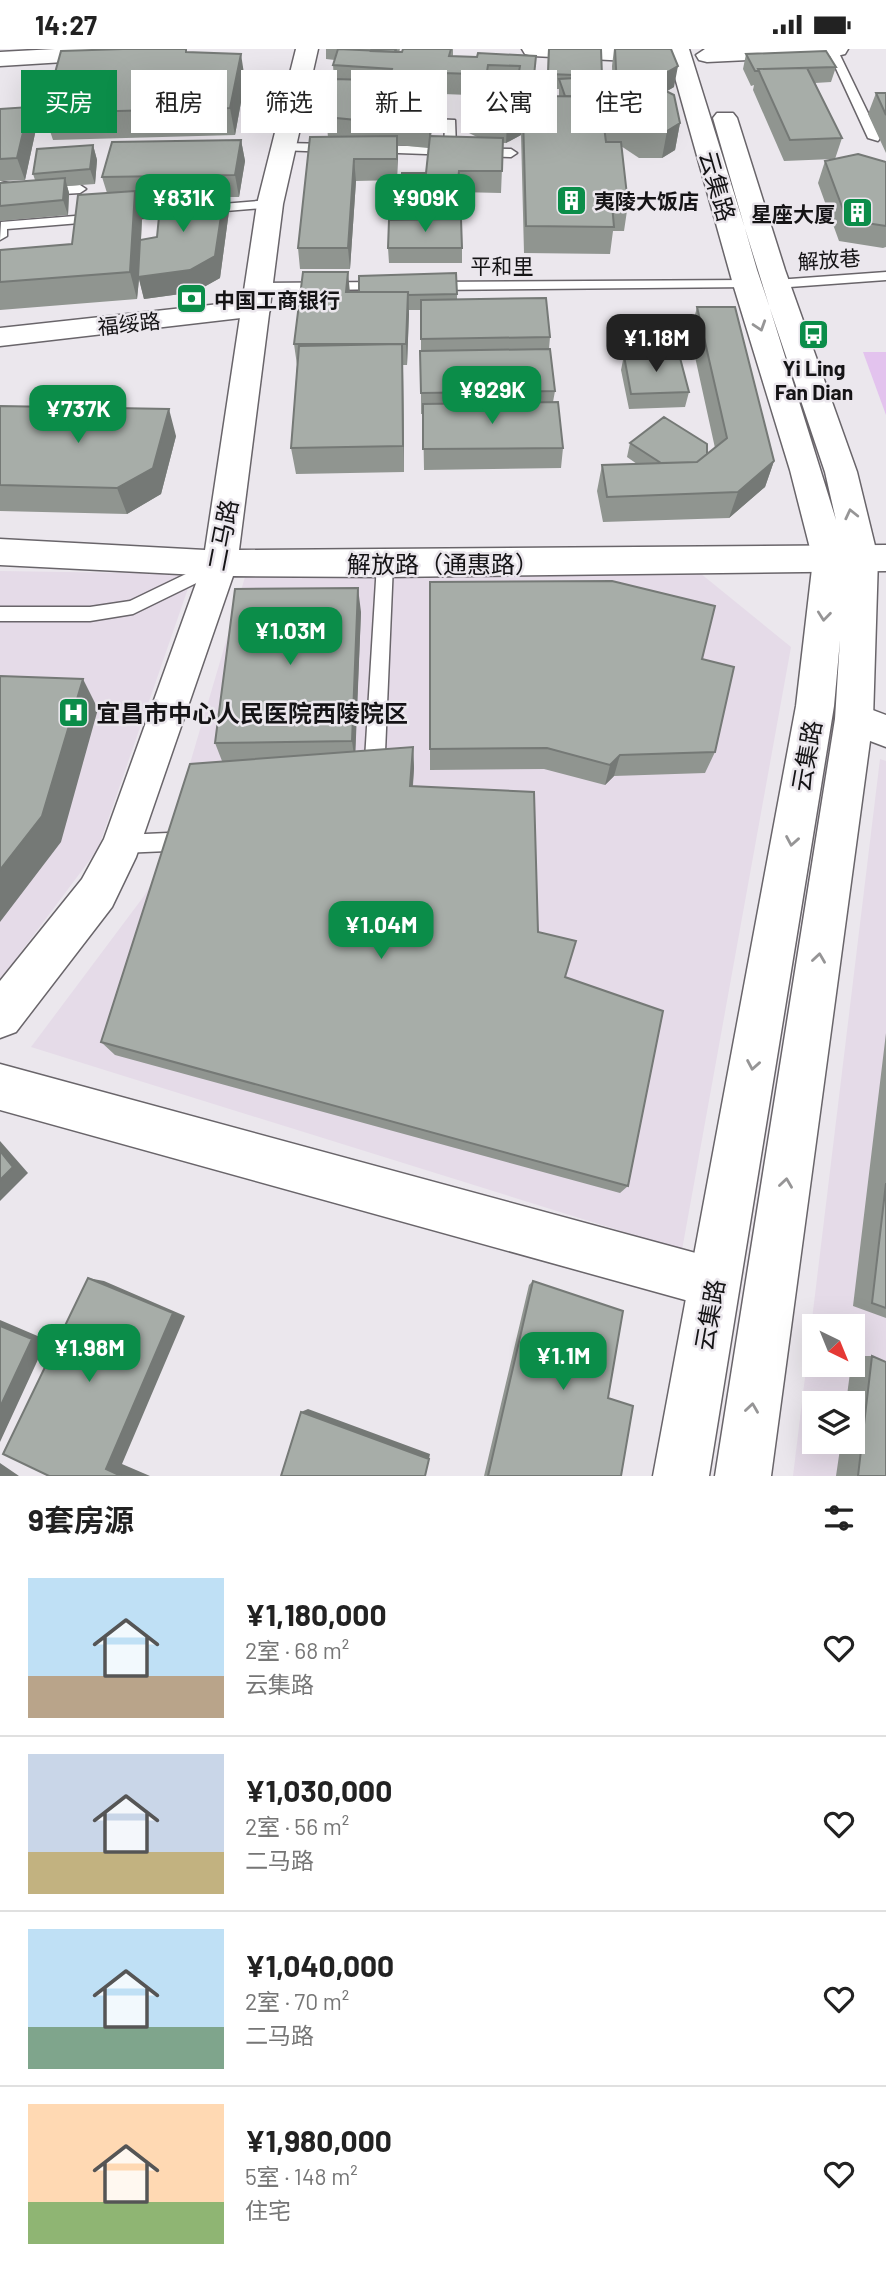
<!DOCTYPE html>
<html lang="zh">
<head>
<meta charset="utf-8">
<style>
  body { margin:0; font-family:Barlow,"Noto Sans SC",sans-serif; background:#f2f2f2; color:#222; height:100vh; display:flex; flex-direction:column; font-size:26px; white-space:nowrap }
  * { box-sizing:border-box; margin:0 }
  p { font-size:23px; color:#767676 }
  .icon { flex:none; width:38px; height:38px; fill:none; stroke:currentColor; stroke-width:2; stroke-linecap:round; stroke-linejoin:round }
  .map { position:relative; height:1427px; overflow:hidden }
  .drawer { display:flex; flex-direction:column; background:#fff; flex:1 }
  .drawer>* { flex:none }
  .guide { position:absolute; left:21px; top:21px; width:845px; height:63px; display:flex; gap:14px }
  .needle { width:46px; rotate:137deg }
  .buttons { position:absolute; left:802px; top:1265px; display:grid; gap:14px }
  .buttons a { display:grid; place-items:center; width:63px; height:63px; border-radius:0px; background:#fff; box-shadow:0 7px 28px #0002; font-size:35px }
  .price { position:absolute; translate:-50% -60px; padding:0 16px; border-radius:14px; background:#0b8d49; color:#fff; font-size:23px; line-height:46px; filter:drop-shadow(0 2px 4px #0008) }
  .price::after { content:''; position:absolute; left:50%; top:42px; width:21px; height:16px; margin-left:-10px; background:inherit; clip-path:polygon(0 0,100% 0,50% 100%) }
  .price.on { background:#222; color:#fff }
  ul { padding:0; list-style:none }
  li { display:flex; align-items:center; gap:21px; height:175px; padding:0 28px }
  li+li { border-top:2px solid #e0e0e0 }
  li span { display:grid; place-items:center; flex:none; width:196px; height:140px; border-radius:0px; color:#555 }
  li>.icon { margin-inline-start:auto }
  span .icon { width:84px; height:84px; fill:#fffc; stroke-width:1 }
  li b { font-size:30px }
  h2 { display:flex; justify-content:space-between; align-items:center; height:84px; padding:0 28px; font-size:30px }
  .chip { padding:0 24px; border-radius:0px; background:#fff; box-shadow:0 7px 28px #0002; font-size:24px; line-height:63px }
  .chip.on { background:#0b8d49; color:#fff }
  .status { display:flex; justify-content:space-between; align-items:center; height:49px; padding:0 35px; background:#fff; direction:ltr }
  .status svg { height:19px; fill:currentColor }
  .map>svg:first-child { display:block }
</style>
</head>
<body>
<div class="status"><b>14:27</b><svg viewBox="0 0 49 12"><path d="M0 12V9h3v3zM5 12V6h3v6zM10 12V3h3v9zM15 12V0h3v12zM26 1h20v11H26zM47 4h2v5h-2z"/></svg></div>
<div class="map">
<svg width="886" height="1427" viewBox="0 0 886 1427">
  <rect width="100%" height="100%" fill="#ebe7ed"/>
  <path fill="#e5dbe8" fill-rule="evenodd" d="M0 522 193 525 98 800 0 931Z
    M700 524 791 598 682 1201 31 998 144 847 158 823 245 528Z
    M880 710 886 712V1427H793ZM814 1278H852V1316H814ZM814 1354H852V1393H814Z"/>
  <path fill="#e3c3ee" d="M863 303H886V366Z"/>
  <g fill="none" stroke-linecap="round" stroke-linejoin="round">
    <defs>
      <path id="service" d="M827 0H837L880 89 878 92 868 89Z
        M296 43 380 48 381 68 455 71 456 99 511 100 517 104 511 108 370 103 368 100 374 96 444 98 445 77 375 75 369 71 370 53 292 48V44Z
        M282 94 333 95 339 99 333 103 278 101 276 98Z
        M0 132 28 139 80 136 86 140 80 144 28 147 0 140Z
        M270 151 275 152V158L7 180V187L0 191 1 173Z
        M886 223V231L776 239 769 235 776 231Z
        M747 231 752 232V238L431 241 424 237 431 233Z
        M383 233 390 237 388 240 258 242 251 238 258 234Z
        M219 509 225 510 227 515 225 520 133 565 90 572H0V558H90L130 552Z
        M385 509 391 510 393 515 384 727 381 733 374 735 367 733 364 727 377 515 379 510Z
        M191 783 198 786 201 792 198 798 191 801 122 804 115 801 112 795 115 789 122 786Z"/>
      <path id="minor" d="M257 251 267 254 271 260 267 266 0 297V279Z
        M854 654 886 666V698L841 681 835 670 841 659Z
        M0 1015 714 1209 732 1216 739 1234 732 1252 714 1259 0 1061Z"/>
      <path id="tertiary" d="M55 0H172L169 5 161 7 0 17V3Z
        M296 0H318L283 155 239 501 886 496V522L385 528 233 527 136 808 112 858 16 983 0 989V932L82 830 104 790 199 526 0 516V490L205 501 257 155Z
        M522 0H659L675 2 678 7 675 12 667 14 533 7 525 5Z
        M705 0H848L845 5 837 7 707 13 699 11 696 6Z"/>
      <path id="primary" d="M667 0H689L836 471 825 423 757 221 713 69 717 64H733L737 69 785 221 857 423 878 509 873 670 771 1427H715L835 670 840 591 834 657 709 1427H653L796 657 813 511 790 421 733 235Z"/>
    </defs>
    <use href="#service" stroke="#69656a" stroke-width="3"/>
    <use href="#minor" stroke="#69656a" stroke-width="3"/>
    <use href="#tertiary" stroke="#69656a" stroke-width="3"/>
    <use href="#primary" stroke="#69656a" stroke-width="3"/>
    <use href="#service" fill="#fff" fill-rule="evenodd"/>
    <use href="#minor" fill="#fff" fill-rule="evenodd"/>
    <use href="#tertiary" fill="#fff" fill-rule="evenodd"/>
    <use href="#primary" fill="#fff" fill-rule="evenodd"/>
  </g>
  <path fill="#909590" fill-rule="evenodd" d="M326 0H400L399 3H402L403 0H453V7L477 8 536 7 531 66H536L538 47H559V40H547L548 0 602 27 601 42 596 41 599 48H613L612 17 614 0H671L674 38 667 42 680 74 675 101 662 109H639L621 97 628 155 624 182H613L610 205 524 204 521 86 506 94H503L501 144 458 143 457 163 401 161 400 140 426 124 428 99 397 96V131L356 132 350 220H300L298 199 328 88 326 68 334 30 333 16 335 11 326 10ZM443 45 469 46 467 54V75L469 84 477 88 431 87 432 60 369 57 370 47 389 48V56L440 58Z
    M187 3 245 31 235 86 53 91 44 64Z
    M746 5 836 18 831 33 815 34 842 89 835 110 886 113V198L883 199 839 192 818 134 825 112 833 110 784 112 753 41 754 36 751 37 743 20Z
    M876 44H886V104L868 65Z
    M0 60 36 80 25 131 0 132Z
    M241 91 245 112 239 148H226L229 162 220 229 195 243 144 250 139 230 137 250 0 261V201L72 195 107 144 102 128ZM137 149H161L157 188 141 191 142 169Z
    M93 96 97 111 95 135 67 137 69 144 68 166 0 172V134L35 131 33 125Z
    M388 199H462V214H389Z
    M349 243 457 245V250L550 288 549 300 555 342 553 353 563 399 561 419 424 421 423 365H421V261H409L407 316H403L404 423 296 425 291 399 297 316 294 295Z
    M697 258 774 412 765 438 729 469 603 473 597 442 602 416 637 415 627 408 630 394 707 405 715 399 690 285Z
    M617 270 684 294 680 309 689 343 685 358 629 360 621 321 623 311H620L615 285Z
    M0 357 176 387 161 445 127 465 0 462Z
    M361 563 355 703 413 698 414 719 413 737 538 883 565 928 628 1137 620 1144 115 1006 101 993 222 712 215 694Z
    M702 610 715 703 705 724 614 727 605 736 544 720 430 721V700Z
    M886 984V1269L853 1257Z
    M533 1232 608 1349 621 1427H484L529 1236Z
    M852 1307H872L886 1427H836L841 1393H852V1354H846L851 1316H852Z"/>
  <path fill="#757976" d="M241 5 245 31 235 86 230 59Z
    M536 7 530 78 523 66 521 86 506 94 507 73Z
    M678 17 674 38 662 45 658 56 662 35 666 24Z
    M443 24V45L440 58V37Z
    M369 31 370 52 367 72 364 57Z
    M29 58 36 80 25 131 17 109Z
    M432 60V81L429 99V78Z
    M680 74 675 101 662 109 667 82Z
    M397 87 398 108 397 131Z
    M241 91 245 112 239 148 235 126Z
    M93 96 97 111 95 135 90 120Z
    M354 110 356 132 350 220 348 199Z
    M459 122 458 143 457 163V141Z
    M65 129 69 144 68 166 63 151Z
    M225 141 229 162 220 229 195 243 144 250 139 230 137 250 130 223 135 142 142 169 139 228Z
    M348 223 350 244 346 243Z
    M408 243 409 265 407 316 406 295Z
    M402 295 403 322 404 423 403 397Z
    M169 360 176 387 161 445 127 465 117 439Z
    M774 412 765 438 729 469 738 443Z
    M358 539 361 563 355 713 352 692Z
    M83 630 98 660 61 793 0 873V821Z
    M413 698 414 719 411 758 410 737Z
    M620 706 614 727 605 736 610 716Z
    M0 1092 28 1124 0 1152Z
    M88 1229 104 1232 185 1267 122 1415 150 1427H121L106 1420Z
    M0 1271 47 1291 0 1393Z
    M308 1360 430 1405 429 1410 301 1363Z
    M0 1414 19 1427H0Z"/>
  <path fill="#a7ada8" stroke="#757976" stroke-width="2" fill-rule="evenodd" d="M123 0H186V3L241 5 230 59 44 64 61 2Z
    M338 0 402 3 403 0H451L449 7 477 8 478 4 536 7 531 56 525 63 507 73H488L470 62 467 54 473 25 443 24 440 37 388 34 392 20 333 16ZM488 16 520 17 513 58 499 66 490 64 482 56Z
    M372 0H396L395 3 371 2Z
    M549 0H601L602 27 548 25Z
    M615 0H671L678 17 666 24 662 35 617 37Z
    M826 2 836 18 758 20 759 22H755L746 5Z
    M807 19 842 89 790 91 758 20Z
    M488 22 519 24 513 58 499 66 490 64 482 57Z
    M592 28 599 48 565 47 559 30Z
    M334 30 369 31 364 57 432 60 429 78 326 68Z
    M369 32 388 33V41L369 40Z
    M632 39H660L674 46 680 74 667 82H644L627 71 603 70 606 93H621L628 155H612L614 178 526 177 523 66H539L538 47 621 48Z
    M876 44H886V66Z
    M29 58 17 109 0 110V60Z
    M397 87V110H354L348 199H298L310 88Z
    M430 87 503 89 502 122H459L457 141 400 140 402 124H426Z
    M241 91 235 126 102 128 112 93Z
    M93 96 90 120 33 125 37 100Z
    M858 105 886 113V177L847 171 825 112Z
    M65 129 63 151 0 157V134Z
    M225 141 215 207 190 221 138 228 140 191 157 188 161 147Z
    M135 142 130 223 0 233V201L72 195 78 146Z
    M461 170 462 199H388L389 171Z
    M303 223H348L346 243H408L406 295H294Z
    M456 224 457 245 408 246V243H359V227Z
    M546 249 550 288 421 290V251Z
    M697 258H735L774 412 738 443 607 448 602 416 697 413 727 389Z
    M677 268 684 294 623 296 617 270Z
    M402 295 403 397 291 399 299 297Z
    M550 300 555 342 421 344 420 302Z
    M679 305 689 343 631 345 624 307Z
    M558 353 563 399 423 400V355Z
    M0 357 169 360 153 419 117 439 0 436Z
    M664 368 707 395V405L697 413 661 414 630 394Z
    M612 532 715 557 702 610 734 618 715 703 620 706 610 716 547 699 430 700V533Z
    M358 539 352 692 215 694 235 540Z
    M0 627 83 630 42 767 0 821Z
    M413 698 410 737 534 743 538 883 576 892 565 928 663 962 628 1137 101 993 190 715Z
    M0 1102 13 1118 0 1131Z
    M886 1134V1259L872 1254Z
    M88 1229 173 1264 106 1420 121 1427H49L3 1405Z
    M533 1232 623 1262 608 1349 633 1357 621 1427H488Z
    M0 1277 32 1290 0 1358Z
    M872 1307 886 1313V1427H858Z
    M301 1363 429 1410 425 1427H281Z"/>
  <defs><path id="oneway-chevron" d="M-2-3.5L2.5 0L-2 3.5" fill="none" stroke-width="1.6" stroke-linecap="round" stroke-linejoin="round" transform="scale(1.75)"/></defs>
  <g stroke="#969596">
    <use href="#oneway-chevron" transform="translate(760 277) rotate(72)"/>
    <use href="#oneway-chevron" transform="translate(851 465) rotate(-103)"/>
    <use href="#oneway-chevron" transform="translate(824 567) rotate(96)"/>
    <use href="#oneway-chevron" transform="translate(792 792) rotate(100)"/>
    <use href="#oneway-chevron" transform="translate(819 909) rotate(-82)"/>
    <use href="#oneway-chevron" transform="translate(753 1016) rotate(100)"/>
    <use href="#oneway-chevron" transform="translate(786 1134) rotate(-82)"/>
    <use href="#oneway-chevron" transform="translate(752 1359) rotate(-82)"/>
  </g>
  <defs>
    <symbol id="building-square" viewBox="-11 -11 22 22"><rect x="-9" y="-9" width="18" height="18" rx="4" fill="#0b8d49" stroke="#ebe7ed"/><path d="M-4-6H4V6H1V3H-1V6H-4ZM-2.5-4.3h1.7v1.8h-1.7ZM.8-4.3h1.7v1.8H.8ZM-2.5-1h1.7V.8h-1.7ZM.8-1h1.7V.8H.8Z" fill="#fff"/></symbol>
    <symbol id="bank-square" viewBox="-11 -11 22 22"><rect x="-9" y="-9" width="18" height="18" rx="4" fill="#0b8d49" stroke="#ebe7ed"/><path d="M-6-4H6V4H-6ZM0-2.3a2.3 2.3 0 1 0 0 4.6a2.3 2.3 0 1 0 0-4.6Z" fill="#fff"/></symbol>
    <symbol id="bus-square" viewBox="-11 -11 22 22"><rect x="-9" y="-9" width="18" height="18" rx="4" fill="#0b8d49" stroke="#ebe7ed"/><path d="M-5-6H5V4H4V6H2V4H-2V6H-4V4H-5ZM-3.5-4V0h7V-4ZM-3.5 1.2v1.5H-2V1.2ZM2 1.2v1.5H3.5V1.2Z" fill="#fff"/></symbol>
    <symbol id="hospital-square" viewBox="-11 -11 22 22"><rect x="-9" y="-9" width="18" height="18" rx="4" fill="#0b8d49" stroke="#ebe7ed"/><path d="M-5-5h3v3.5h4V-5h3V5h-3V1.5h-4V5h-3Z" fill="#fff"/></symbol>
  </defs>
  <g fill-rule="evenodd">
    <use href="#building-square" x="554" y="134" width="35" height="35"/>
    <use href="#building-square" x="840" y="146" width="35" height="35"/>
    <use href="#bank-square" x="174" y="232" width="35" height="35"/>
    <use href="#bus-square" x="796" y="268" width="35" height="35"/>
    <use href="#hospital-square" x="56" y="646" width="35" height="35"/>
  </g>
  <g text-anchor="middle" dominant-baseline="central" stroke-width="5" stroke-linejoin="round" paint-order="stroke">
    <g font-size="21" font-weight="bold" fill="#151416" stroke="#ebe7ed" text-anchor="start">
      <text x="594" y="151">夷陵大饭店</text>
      <text x="835" y="164" text-anchor="end">星座大厦</text>
      <text x="214" y="250">中国工商银行</text>
      <text x="814" y="318" text-anchor="middle">Yi Ling<tspan x="814" dy="24">Fan Dian</tspan></text>
    </g>
    <g font-size="21" fill="#151416" stroke="#ebe7ed">
      <text transform="translate(829 210) rotate(-4)">解放巷</text>
      <text x="502" y="216">平和里</text>
      <text transform="translate(129 274) rotate(-6)">福绥路</text>
    </g>
    <g font-size="24" fill="#151416" stroke="#ebe7ed">
      <text transform="translate(718 137) rotate(74)">云集路</text>
      <text transform="translate(222 486) rotate(-79)">二马路</text>
      <text x="443" y="514">解放路（通惠路）</text>
      <text transform="translate(806 707) rotate(-80)">云集路</text>
      <text transform="translate(709 1266) rotate(-80)">云集路</text>
    </g>
    <g font-size="24" font-weight="bold" fill="#151416" stroke="#ebe7ed" text-anchor="start">
      <text x="96" y="663">宜昌市中心人民医院西陵院区</text>
    </g>
  </g>
</svg>
<div class="buttons">
<a><svg class="needle" viewBox="-14 -14 28 28"><path d="M0-13l5 13h-10z" fill="#e53935"/><path d="M0 13l5-13h-10z" fill="#767676"/></svg></a>
<a><svg class="icon" aria-label="layers" viewBox="0 0 24 24"><path d="M12 4l9 5-9 5-9-5zM3 14l9 5 9-5"/></svg></a>
</div>
<b class="price" style="left:183px;top:185px">¥831K</b>
<b class="price" style="left:425px;top:185px">¥909K</b>
<b class="price on" style="left:656px;top:325px">¥1.18M</b>
<b class="price" style="left:492px;top:377px">¥929K</b>
<b class="price" style="left:78px;top:396px">¥737K</b>
<b class="price" style="left:290px;top:618px">¥1.03M</b>
<b class="price" style="left:381px;top:912px">¥1.04M</b>
<b class="price" style="left:89px;top:1335px">¥1.98M</b>
<b class="price" style="left:563px;top:1343px">¥1.1M</b>
<div class="guide">
<a class="chip on">买房</a>
<a class="chip">租房</a>
<a class="chip">筛选</a>
<a class="chip">新上</a>
<a class="chip">公寓</a>
<a class="chip">住宅</a>
</div>
</div>
<section class="drawer">
<h2>9套房源<svg class="icon" aria-label="filters" viewBox="0 0 24 24"><path d="M4 7h16M4 17h16"/><circle cx="9" cy="7" r="2"/><circle cx="15" cy="17" r="2"/></svg></h2>
<ul>
<li><span style="background:linear-gradient(#bfe0f5 70%,#b9a48a 0)"><svg class="icon" aria-label="home" viewBox="0 0 24 24"><path d="M3 11l9-7 9 7M6 9v11h12V9"/></svg></span><div><b>¥1,180,000</b><p>2室 · 68 m²</p><p>云集路</p></div><svg class="icon" aria-label="heart" viewBox="0 0 24 24"><path d="M12 20l-8-8c-3-5 5-10 8-4 3-6 11-1 8 4z"/></svg></li>
<li><span style="background:linear-gradient(#c9d6e8 70%,#c2b280 0)"><svg class="icon" aria-label="home" viewBox="0 0 24 24"><path d="M3 11l9-7 9 7M6 9v11h12V9"/></svg></span><div><b>¥1,030,000</b><p>2室 · 56 m²</p><p>二马路</p></div><svg class="icon" aria-label="heart" viewBox="0 0 24 24"><path d="M12 20l-8-8c-3-5 5-10 8-4 3-6 11-1 8 4z"/></svg></li>
<li><span style="background:linear-gradient(#bfe0f5 70%,#7fa58c 0)"><svg class="icon" aria-label="home" viewBox="0 0 24 24"><path d="M3 11l9-7 9 7M6 9v11h12V9"/></svg></span><div><b>¥1,040,000</b><p>2室 · 70 m²</p><p>二马路</p></div><svg class="icon" aria-label="heart" viewBox="0 0 24 24"><path d="M12 20l-8-8c-3-5 5-10 8-4 3-6 11-1 8 4z"/></svg></li>
<li><span style="background:linear-gradient(#ffd9b3 70%,#8fb573 0)"><svg class="icon" aria-label="home" viewBox="0 0 24 24"><path d="M3 11l9-7 9 7M6 9v11h12V9"/></svg></span><div><b>¥1,980,000</b><p>5室 · 148 m²</p><p>住宅</p></div><svg class="icon" aria-label="heart" viewBox="0 0 24 24"><path d="M12 20l-8-8c-3-5 5-10 8-4 3-6 11-1 8 4z"/></svg></li>
</ul>
</section>
</body>
</html>
